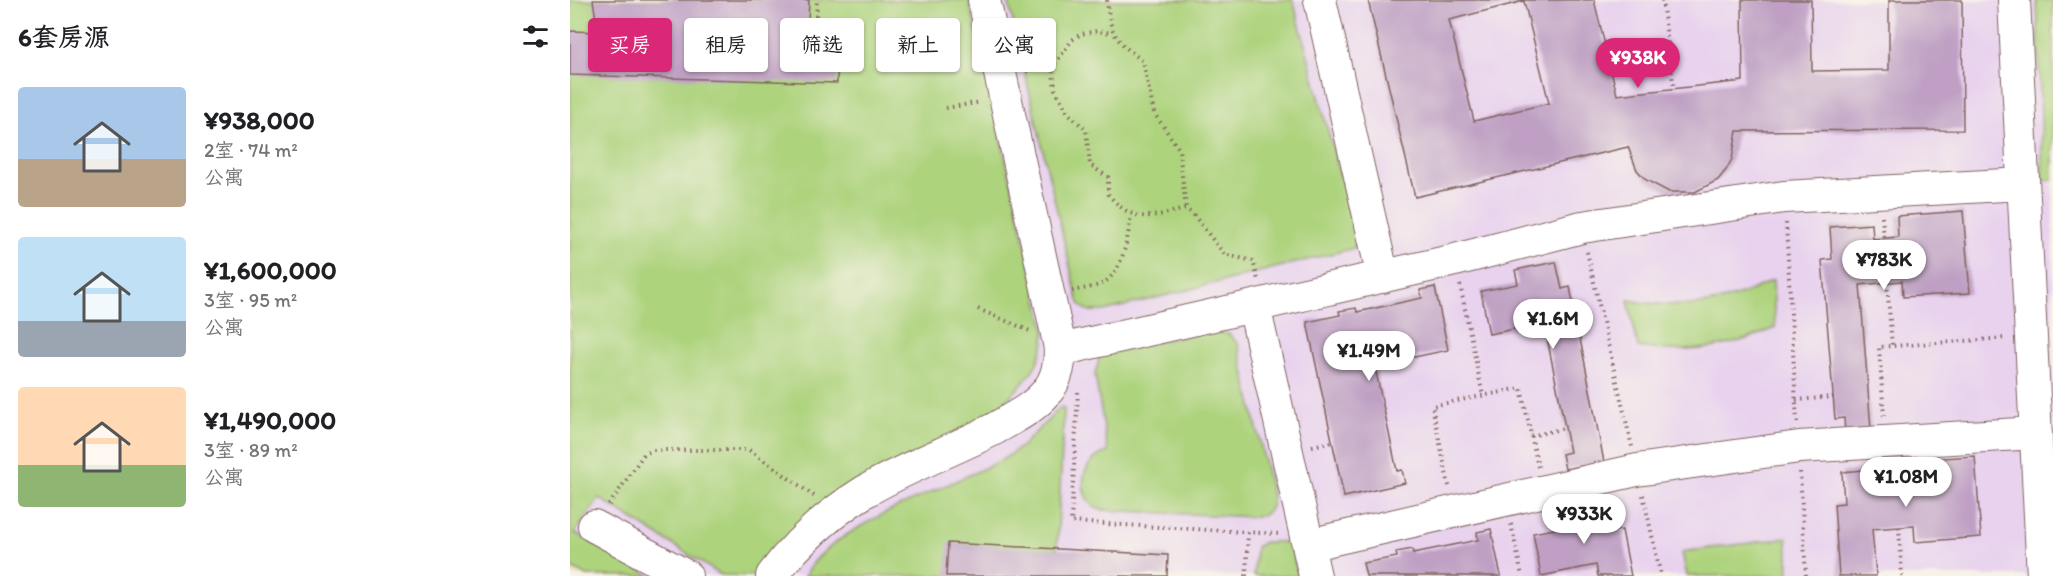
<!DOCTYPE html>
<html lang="zh">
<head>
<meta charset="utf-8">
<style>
  body { margin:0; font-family:Itim,"LXGW WenKai TC",sans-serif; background:#f2f2f2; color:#202124; height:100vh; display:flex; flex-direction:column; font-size:22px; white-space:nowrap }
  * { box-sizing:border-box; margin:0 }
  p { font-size:20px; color:#757577 }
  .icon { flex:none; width:33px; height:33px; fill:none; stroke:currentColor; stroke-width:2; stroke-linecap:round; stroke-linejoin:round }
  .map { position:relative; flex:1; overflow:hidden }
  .details { display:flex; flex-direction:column; background:#fff; width:570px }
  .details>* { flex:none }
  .top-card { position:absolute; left:18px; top:18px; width:570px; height:54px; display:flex; gap:12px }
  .price { position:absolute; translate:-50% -51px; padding:0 14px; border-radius:21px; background:#fff; color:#222; font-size:20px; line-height:39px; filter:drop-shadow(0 2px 3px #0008) }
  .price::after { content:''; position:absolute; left:50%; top:36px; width:18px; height:14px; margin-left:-9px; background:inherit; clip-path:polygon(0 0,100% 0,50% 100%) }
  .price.current { background:#db2777; color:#fff }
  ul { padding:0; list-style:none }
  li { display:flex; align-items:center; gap:18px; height:150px; padding:0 18px }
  li span { display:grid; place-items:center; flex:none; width:168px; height:120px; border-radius:6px; color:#555 }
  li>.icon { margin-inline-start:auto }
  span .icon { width:72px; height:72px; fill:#fffc; stroke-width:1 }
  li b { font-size:26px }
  h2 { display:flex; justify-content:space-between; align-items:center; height:72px; padding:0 18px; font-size:26px }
  .pill { padding:0 21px; border-radius:6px; background:#fff; box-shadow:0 2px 4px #0004; font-size:21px; line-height:54px }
  .pill.current { background:#db2777; color:#fff }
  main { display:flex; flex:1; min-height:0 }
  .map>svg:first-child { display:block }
</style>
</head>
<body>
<main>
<section class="details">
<h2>6套房源<svg class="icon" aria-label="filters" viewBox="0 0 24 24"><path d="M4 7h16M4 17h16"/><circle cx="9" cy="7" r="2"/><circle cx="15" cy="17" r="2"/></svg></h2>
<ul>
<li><span style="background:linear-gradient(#a9c7e8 60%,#b9a48a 0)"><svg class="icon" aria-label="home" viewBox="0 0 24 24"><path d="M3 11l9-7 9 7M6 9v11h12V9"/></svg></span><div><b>¥938,000</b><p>2室 · 74 m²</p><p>公寓</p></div></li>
<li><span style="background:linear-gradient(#bfe0f5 70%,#9aa5b1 0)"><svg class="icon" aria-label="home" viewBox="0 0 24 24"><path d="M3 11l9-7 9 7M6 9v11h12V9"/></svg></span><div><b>¥1,600,000</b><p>3室 · 95 m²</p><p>公寓</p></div></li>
<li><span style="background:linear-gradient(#ffd9b3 65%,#8fb573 0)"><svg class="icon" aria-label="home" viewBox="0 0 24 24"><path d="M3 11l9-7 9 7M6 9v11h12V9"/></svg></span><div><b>¥1,490,000</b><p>3室 · 89 m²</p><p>公寓</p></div></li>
</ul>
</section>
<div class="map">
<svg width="1483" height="576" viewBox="0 0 1483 576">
  <rect width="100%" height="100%" fill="#f7f3e8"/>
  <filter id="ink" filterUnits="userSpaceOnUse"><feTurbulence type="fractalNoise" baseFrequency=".0167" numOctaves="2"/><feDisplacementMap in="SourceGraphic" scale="12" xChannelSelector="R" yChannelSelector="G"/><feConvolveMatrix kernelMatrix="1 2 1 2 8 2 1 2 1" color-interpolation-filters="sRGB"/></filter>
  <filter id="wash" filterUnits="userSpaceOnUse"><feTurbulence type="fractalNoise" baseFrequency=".008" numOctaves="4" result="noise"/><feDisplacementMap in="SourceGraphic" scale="24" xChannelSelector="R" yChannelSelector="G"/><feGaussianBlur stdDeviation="1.35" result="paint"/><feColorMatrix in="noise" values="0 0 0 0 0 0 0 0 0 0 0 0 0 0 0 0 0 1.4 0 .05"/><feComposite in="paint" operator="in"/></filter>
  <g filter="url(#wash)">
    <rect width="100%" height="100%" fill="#e9e2c1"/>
    <path fill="#e8d2ee" d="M0 0H1483V576H17L0 567Z"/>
    <path fill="#add37d" stroke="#7c7954" stroke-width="1.5" d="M0 0H399L475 330C475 367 449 388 424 411L183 576 151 575 29 498 5 533 81 576H17L0 567Z
      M438 0H723L787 239 784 248 534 311C522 312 514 312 508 301Z
      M1467 0H1483V180L1473 181Z
      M1203 280 1205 328C1161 348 1115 355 1068 347L1058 300C1114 310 1152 307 1203 280Z
      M644 331 659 334 668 344 702 495C703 508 699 515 685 517L531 510C504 499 509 459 538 452L525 374 530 356 540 350Z
      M491 407 494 409 487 549 376 576H235C257 526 386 485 435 458L452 446Z
      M1217 538 1219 576H1117L1112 552Z
      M695 542H713L720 545 728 576H684L686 547Z"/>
    <g id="blocks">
      <path fill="#bfa0c4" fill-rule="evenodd" d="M23 0H239L237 40 268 41 267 83 0 75V31L28 32Z
        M798 0H1024L1047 95 1173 81 1172 0H1241L1242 71 1319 70V0H1392L1393 130 1167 131 1162 159 1156 170 1148 180 1125 192H1099L1076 180 1067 170 1058 147 845 197ZM954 1 979 103 904 121 879 20Z
        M1393 211 1400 293 1333 297 1332 281 1290 285 1301 430 1275 432 1274 418 1265 419 1252 260 1262 259 1260 227 1302 224 1303 239 1328 237 1327 216Z
        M986 262 992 289 1000 287 1034 462 995 469 992 454 1000 452 974 323 919 334 911 291 948 284 945 270Z
        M865 287 878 350 811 364 807 343 795 345 800 373 806 372 827 471 832 470 835 483 774 497 737 322 770 315 769 311 786 308 787 312 852 298 850 290Z
        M1405 456 1411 537 1345 542 1344 526 1302 529 1306 576H1269L1264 504 1274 503 1272 472 1314 468 1315 483 1340 482 1339 460Z
        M1038 504 1043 531 1052 530 1061 576H1028L1026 565 971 576 963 533 1000 526 997 512Z
        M921 529 931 576H796L793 563 827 557 826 552 842 549 843 553 908 540 907 532Z
        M378 543 598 555 597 576H376Z"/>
    </g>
  </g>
  <g filter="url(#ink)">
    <use href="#blocks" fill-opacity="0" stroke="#826360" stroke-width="1.5"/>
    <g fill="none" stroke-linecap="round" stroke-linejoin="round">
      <defs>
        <path id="minor" d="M750 0 813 277
          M1444 0 1473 576
          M684 306 745 576
          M490 350 885 260 1012 227 1214 197 1453 184
          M24 526 116 576
          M738 545 1067 470 1229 447 1466 433
          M202 576C226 543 259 514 294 492 335 467 382 451 426 428 443 418 462 409 475 394 487 381 492 359 489 343L414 0"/>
      </defs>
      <use href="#minor" stroke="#826360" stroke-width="34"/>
      <path stroke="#826360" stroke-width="4" stroke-dasharray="1.5 4.5" stroke-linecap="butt" d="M537 0C540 35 546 41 573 61L584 113 609 149 616 209
        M1092 0 1104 89
        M245 40 247 0
        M482 65 485 89 492 102 498 113 516 130 520 165 538 177V194C564 226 581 216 616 209L623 214 654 254 683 261 688 280
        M456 71 485 64 502 40 511 34 527 31 542 33
        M376 108 411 102
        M1312 217 1314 238
        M1216 223 1227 423
        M1017 252 1062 447
        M1317 283 1322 346
        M890 285 913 396
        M502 291C511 289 522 288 531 284 553 274 558 237 561 215
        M408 309 460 331
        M508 392 501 522 711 534
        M1226 400 1263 397
        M1314 416 1309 347 1436 338
        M961 436 995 428
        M742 446 762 442
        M1324 466 1326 483
        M1230 472 1236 576
        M879 486 862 406 951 388 968 467
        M1073 495 1091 576
        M39 505 74 454 83 450H179L244 496
        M941 524 952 576
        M1329 527 1332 576
        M676 576 678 532"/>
      <use href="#minor" stroke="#fff" stroke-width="32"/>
    </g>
  </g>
</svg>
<b class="price current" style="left:1068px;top:89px">¥938K</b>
<b class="price" style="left:1314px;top:291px">¥783K</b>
<b class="price" style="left:983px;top:350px">¥1.6M</b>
<b class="price" style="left:799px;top:382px">¥1.49M</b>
<b class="price" style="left:1336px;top:508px">¥1.08M</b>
<b class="price" style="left:1014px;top:545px">¥933K</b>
<div class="top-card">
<a class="pill current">买房</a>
<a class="pill">租房</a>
<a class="pill">筛选</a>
<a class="pill">新上</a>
<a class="pill">公寓</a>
</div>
</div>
</main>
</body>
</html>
